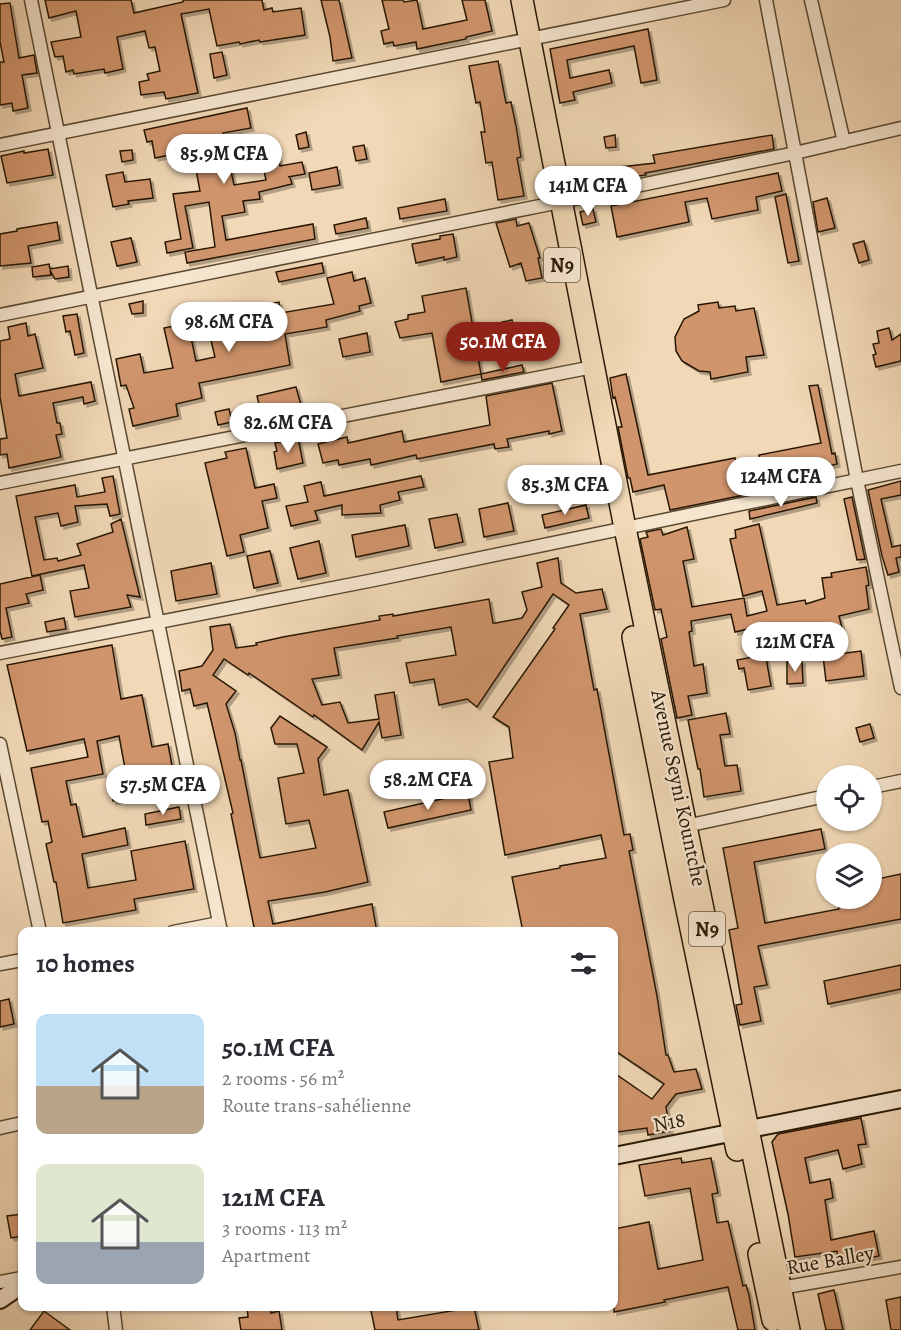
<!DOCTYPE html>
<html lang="en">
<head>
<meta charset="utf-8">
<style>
  body { margin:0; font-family:Alegreya,serif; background:#f7f7f7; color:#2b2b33; height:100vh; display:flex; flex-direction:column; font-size:22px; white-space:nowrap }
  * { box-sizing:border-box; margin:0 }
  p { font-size:20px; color:#7c7c81 }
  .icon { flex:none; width:33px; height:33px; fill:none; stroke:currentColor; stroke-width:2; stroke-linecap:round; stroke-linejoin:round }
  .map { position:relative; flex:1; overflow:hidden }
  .drawer { position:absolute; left:18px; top:927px; width:600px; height:384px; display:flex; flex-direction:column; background:#fff; border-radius:12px; box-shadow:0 2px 4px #0004 }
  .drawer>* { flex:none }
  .buttons { position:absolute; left:816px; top:765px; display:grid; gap:12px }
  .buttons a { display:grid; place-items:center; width:66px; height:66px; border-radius:50%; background:#fff; box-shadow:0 2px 4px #0004; font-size:30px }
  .price { position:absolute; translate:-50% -51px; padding:0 14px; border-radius:21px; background:#fff; color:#222; font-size:20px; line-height:39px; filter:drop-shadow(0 2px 3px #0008) }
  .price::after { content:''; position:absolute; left:50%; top:36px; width:18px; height:14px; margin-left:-9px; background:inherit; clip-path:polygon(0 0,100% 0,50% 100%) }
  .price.current { background:#8f2418; color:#fff }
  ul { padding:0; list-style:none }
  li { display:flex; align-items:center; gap:18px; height:150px; padding:0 18px }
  li span { display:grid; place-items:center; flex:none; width:168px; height:120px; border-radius:12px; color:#555 }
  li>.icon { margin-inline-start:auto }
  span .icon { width:72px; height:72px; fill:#fffc; stroke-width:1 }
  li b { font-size:26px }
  h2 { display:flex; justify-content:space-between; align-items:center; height:72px; padding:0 18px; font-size:26px }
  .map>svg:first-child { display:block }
</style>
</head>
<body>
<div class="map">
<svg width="901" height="1330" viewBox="0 0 901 1330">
  <defs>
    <filter id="shadow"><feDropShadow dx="3" dy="3" stdDeviation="0" flood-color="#0004"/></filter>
  </defs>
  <rect width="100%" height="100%" fill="#f1d8b6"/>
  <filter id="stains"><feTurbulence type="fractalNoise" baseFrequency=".00333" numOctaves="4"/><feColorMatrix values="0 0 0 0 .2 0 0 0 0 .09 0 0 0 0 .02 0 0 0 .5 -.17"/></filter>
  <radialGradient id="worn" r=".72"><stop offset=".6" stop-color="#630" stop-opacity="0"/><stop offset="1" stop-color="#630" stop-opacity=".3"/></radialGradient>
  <path fill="#d1956d" stroke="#281905" stroke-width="1.5" filter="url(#shadow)" d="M45 0H131L134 13 183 2V0H262L264 10 272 8 273 12 301 8 305 35 260 42 259 40 240 44 239 42 217 46 209 9 181 14 198 93 166 99 164 92 141 95 139 82 149 80 147 74 160 71 155 47 149 48 145 31 117 37 123 69 105 73 104 69 74 74 73 70 66 72 63 56 55 57 51 42 81 37 76 11 49 18Z
    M321 0H339L352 58 333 61 330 37Z
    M382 0H403L404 2 417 0 423 29 467 20 462 0H485L492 31 466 37V39L417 49 416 42 394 46 393 42 384 44 381 31 389 29Z
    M10 3 19 58 34 55 37 73 22 75 28 108 13 111 12 103 0 105V62H4L0 42V4Z
    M648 29 657 80 641 83 634 46 567 60 570 78 609 70 612 83 573 92 575 100 560 103 550 49Z
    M222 52 227 75 214 78 210 54Z
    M498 61 506 103 511 102 516 126 521 157 517 158 524 196 498 200 492 162 486 163 481 132H485L480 102 476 103 469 66Z
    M247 108 251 128 223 133 234 185 266 180 260 152 277 149 280 166 302 162 305 174 288 177H290L292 184 259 192 260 199 243 201 245 212 222 216 226 240 313 224 315 239 187 263 185 252 215 247 209 202 185 206 193 248 167 253 165 242 181 239 173 194 200 191 190 138 171 142 174 154 155 158 152 141 147 142 144 130Z
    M306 132 309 147 299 149 296 135Z
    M615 135 616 147 606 148 604 137Z
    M772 135 774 149 645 173 646 175 622 178 620 167 655 163 653 155Z
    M364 145 367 159 356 161 353 147Z
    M48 149 53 175 7 183 1 156 24 151V153Z
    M132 150 133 160 122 162 120 151Z
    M337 167 340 185 312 190 309 173Z
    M123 172 125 182 150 179 153 198 128 201 129 204 113 207 106 175Z
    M778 173 782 191 756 197 758 210 712 219 707 198 685 202 689 222 617 237 611 206Z
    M786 194 799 261 788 263 775 197Z
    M827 198 835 228 818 232 813 202Z
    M445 199 447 211 400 219 398 208Z
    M593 209 596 222 583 225 580 212Z
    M366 218 368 228 336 234 334 225Z
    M516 219 517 226 529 223 540 258H538L542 278 526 281 521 263 510 267 496 223Z
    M57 222 60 240 28 246 31 263 0 266V234L17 231V229Z
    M453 234 457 257 444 260V257L416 263 412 244 440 239V236Z
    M131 238 137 262 117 266 111 242Z
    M864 241 869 260 859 263 853 244Z
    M322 263 324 273 279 282 276 272Z
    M49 264 50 269 68 266 69 277 55 279 50 270 51 275 33 277 32 267Z
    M352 272 354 281 365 278 371 303 359 306 360 311 326 320 327 327 285 334 290 365 199 383 202 398 176 404 178 416 133 426 129 409 134 408 126 385 121 386 116 359 140 354 144 373 173 368 164 328 188 323 196 361 215 357 210 336 220 334 219 329 228 327 229 332 238 331 240 340 263 338 257 306 279 302 281 313 334 304 327 278Z
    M466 288 481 374 441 382 432 333 400 338 395 322 408 319V315L425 312 422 296Z
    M143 301V313L132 314 129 304Z
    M718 302 719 308 735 306 736 311 754 308 764 355 746 357 748 372 711 379 710 372 699 371 682 361 676 351 675 337 684 319 699 311 698 305Z
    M77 314 84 353 75 355 70 331 66 332 63 316Z
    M512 320 515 332 504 334 502 322Z
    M26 323 28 336 35 334 43 368 15 374 19 396 91 382 95 401 84 404 83 397 53 403 57 423H60L62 434 56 435 61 457 9 468 7 454 0 455V439L7 438 0 397V341L10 339 8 327Z
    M889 328 892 340 901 334V361L876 367 873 355 876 354 873 344 879 343 877 331Z
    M367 333 370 352 343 357 339 339Z
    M522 365 524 372 482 380 481 374Z
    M626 374 648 475 735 458 739 479 763 474 759 455 821 443 809 386 818 385 832 454 835 453 837 464 811 470 813 481 670 510 664 485 633 492 630 478H628L618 427H622L615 397 613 398 610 378Z
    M552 383 562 431 549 434V431L507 439 509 447 495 449 494 444 417 459 416 455 371 465 370 459 339 465 338 460 323 463 318 444 347 437 348 443 402 431 404 442 490 425 486 396Z
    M296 387 302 409 262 417 257 396Z
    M229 409 232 422 218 425 215 412Z
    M298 438 303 463 277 469 274 452 277 451 275 443Z
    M246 448 255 488 274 484 277 498 262 501 268 528 240 535 244 552 227 556 205 463 227 458 225 452Z
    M113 476 120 514 110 516 107 504 75 506 78 522 61 526 58 513 35 517 44 560 57 558 58 561 81 555 77 544 113 532 111 524 121 519 140 597 127 595 131 607 75 617 70 591 89 588 84 565 32 576 16 496 75 485 77 497 105 492 102 478Z
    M421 476 424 487 398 492 400 500 380 505 381 513 342 515V505L315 511 318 520 291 526 286 506 308 502 304 486 321 482 324 496Z
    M901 481V495L881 499 892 547 901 545V557L896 558 899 572 888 575 882 556 868 490Z
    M816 497 817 503 750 519 749 511Z
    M852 497 865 559 857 560 844 499Z
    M508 503 514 531 484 537 479 509Z
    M586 505 589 518 545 528 542 515Z
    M457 514 463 542 435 548 429 519Z
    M759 524 777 605 805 600 806 604 825 598 822 578 832 577 831 573 866 567 869 585 866 586 869 609 839 616 843 632 826 635 827 638 812 640 811 631 806 632 805 627 770 636 773 651 765 652 771 686 748 690 744 668 739 669 737 660 753 657 748 629 735 632 731 614 691 621 692 631 689 632 694 666 703 664 707 693 688 696 692 715 677 718 661 639 667 637 661 609 655 610 640 539 648 537 646 532 661 529 663 535 687 527 694 559 683 561 692 607 744 598 747 616 767 611 762 591 743 596 730 539 736 538 735 530Z
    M405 525 409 546 356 557 352 535Z
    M319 541 326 573 298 579 290 548Z
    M270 551 278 583 254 588 247 556Z
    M558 558 561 583 576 593 602 589 607 609 580 614 594 690 597 689 624 835 630 834 633 850 629 851 657 996 666 1055H668L674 1072 696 1069 702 1089 676 1094 666 1107 670 1131 648 1135 647 1128 617 1132 614 1117V1073L652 1099 664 1084 614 1050V932H523L512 877 560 868V866L606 858 601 835 505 855 489 762 513 758 509 727 493 717 555 629 553 628 569 605 553 594 477 707 467 699 439 705 434 679 410 683 406 663 456 655 451 627 397 636 398 638 391 639 334 648 339 675 312 679 322 705 340 702 348 723 379 719 375 695 394 692 401 735 382 738 379 722 362 750 314 715 313 717 249 673 248 675 224 659 213 675 236 691 226 704 235 733 240 760H241L260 858 316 848 309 820 286 824 278 778 304 773 297 744H275L271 728 280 716 327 747 318 759 324 795 348 790 368 882 325 892 268 901 273 924 372 904 377 932H255L231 814 233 813 207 703 194 706 190 689 182 691 179 671 202 666 213 650 210 627 230 624 236 648 257 645 256 643 283 637 380 620 379 616 393 614V616L489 599 493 623H496L522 618 527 610 522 592 542 587 537 563Z
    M211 563 217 594 176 601 171 571Z
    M40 575 43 590 26 594 29 603 6 608 12 637 2 639 0 631V584Z
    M64 618 66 629 47 632 45 622Z
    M112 645 121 699 142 695 152 747 168 744 177 793 142 797 138 777 127 779 119 736 97 741 103 774 66 781 71 805 76 804 83 837 125 828 128 845 82 854 88 888 136 880 131 851 185 841 194 889 134 899 136 910 63 923 56 882H54L46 844 52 842 48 821 42 822 31 768 88 757 84 739 27 751 7 665Z
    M861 651 864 676 826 681 823 656Z
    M802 661 803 683 787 684V662Z
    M726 713 730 734 720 735 725 766 737 765 741 791 704 797 700 769H698L688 720Z
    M870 724 874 738 860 742 856 728Z
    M120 782 122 800 113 801 110 783Z
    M468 793 471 810 388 828 384 812Z
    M179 807 181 819 146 825 145 814Z
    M821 829 825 849 754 862 765 923 839 909 837 898H872V880L901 874V919L758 946 767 985 754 987 761 1021 740 1025 736 1005 742 1004 729 930 738 928 723 848Z
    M901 965V989L828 1004 824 981Z
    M9 999 14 1024 0 1027V1001Z
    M861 1118 866 1144 858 1145 862 1164 843 1169 838 1150 805 1158 810 1183 830 1179 833 1198 825 1200 831 1240 874 1231 879 1256 839 1264 837 1251 795 1257 788 1214 772 1142 778 1134Z
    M681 1158 682 1163 711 1158 718 1193 712 1194 717 1223 728 1221 743 1286 746 1285 749 1295 755 1330H738L728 1287 664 1300 665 1302 614 1312V1229L649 1222 658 1269 703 1260 690 1188 645 1196 639 1165Z
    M22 1214V1236L11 1238 7 1216Z
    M834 1290 843 1330H826L818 1294Z
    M901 1297V1330H891L886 1300Z
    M247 1306H270L271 1313 279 1311 282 1330H241L239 1318 248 1317Z
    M370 1306H396L398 1320 474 1307 479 1330H375Z
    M44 1311 70 1330H30Z"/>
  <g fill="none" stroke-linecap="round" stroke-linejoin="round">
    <defs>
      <path id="street" d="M31 0 221 932
        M766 0 857 480 901 688
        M811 0 844 142
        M0 145 724 0
        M0 315 550 204 795 153 901 128
        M0 483 593 367
        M0 653 374 580 901 471
        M0 744 40 932
        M872 787 901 781
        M681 827 826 796
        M173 932 219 923
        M0 964 22 960
        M0 1128 22 1123
        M0 1282 22 1278
        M775 1289 901 1267
        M113 1306 116 1330"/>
      <path id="secondary" d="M614 1156 901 1099
        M0 1300 22 1285"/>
      <path id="highway" d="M522 0 625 528 789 1330
        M633 637 685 900 737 1150
        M759 1254 773 1320"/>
    </defs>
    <use href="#street" stroke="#5a4931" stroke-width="15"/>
    <use href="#secondary" stroke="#281905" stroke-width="20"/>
    <use href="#highway" stroke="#281905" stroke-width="24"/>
    <use href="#street" stroke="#f6e6d0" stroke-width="12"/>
    <use href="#secondary" stroke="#f6e6d0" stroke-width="16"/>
    <use href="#highway" stroke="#f1d8b6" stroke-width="21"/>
  </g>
  <g text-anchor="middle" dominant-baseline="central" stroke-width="4.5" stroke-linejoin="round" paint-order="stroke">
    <g fill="#f6e6d0" stroke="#665642" stroke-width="1.5">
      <rect x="544" y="248" width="36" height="34" rx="4.5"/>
      <rect x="689" y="912" width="36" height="34" rx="4.5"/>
    </g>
    <g font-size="20" font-weight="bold" fill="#281905">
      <text x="562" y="265">N9</text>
      <text x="707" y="929">N9</text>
    </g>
    <g font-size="21" fill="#281905" stroke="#f6e6d0">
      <text transform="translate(679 788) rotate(78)">Avenue Seyni Kountche</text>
      <text transform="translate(669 1122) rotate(-11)">N18</text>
      <text transform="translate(830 1260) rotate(-10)">Rue Balley</text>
    </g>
  </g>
  <rect width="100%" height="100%" filter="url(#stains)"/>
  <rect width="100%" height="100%" fill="url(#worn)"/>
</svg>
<div class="buttons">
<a><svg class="icon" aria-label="locate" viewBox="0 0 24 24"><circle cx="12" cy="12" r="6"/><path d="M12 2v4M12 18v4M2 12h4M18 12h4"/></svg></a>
<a><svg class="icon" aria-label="layers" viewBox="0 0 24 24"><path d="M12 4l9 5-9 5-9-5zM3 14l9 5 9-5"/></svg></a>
</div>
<b class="price" style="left:224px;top:185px">85.9M CFA</b>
<b class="price" style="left:588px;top:217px">141M CFA</b>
<b class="price" style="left:229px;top:353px">98.6M CFA</b>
<b class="price current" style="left:503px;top:373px">50.1M CFA</b>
<b class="price" style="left:288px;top:454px">82.6M CFA</b>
<b class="price" style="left:781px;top:508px">124M CFA</b>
<b class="price" style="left:565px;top:516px">85.3M CFA</b>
<b class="price" style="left:795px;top:673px">121M CFA</b>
<b class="price" style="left:428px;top:811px">58.2M CFA</b>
<b class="price" style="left:163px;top:816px">57.5M CFA</b>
<section class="drawer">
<h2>10 homes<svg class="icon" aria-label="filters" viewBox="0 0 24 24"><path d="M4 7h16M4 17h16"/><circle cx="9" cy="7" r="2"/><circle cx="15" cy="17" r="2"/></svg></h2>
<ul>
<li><span style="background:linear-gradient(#bfe0f5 60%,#b9a48a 0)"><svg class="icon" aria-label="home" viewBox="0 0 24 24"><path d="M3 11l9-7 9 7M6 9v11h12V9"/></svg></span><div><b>50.1M CFA</b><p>2 rooms · 56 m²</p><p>Route trans-sahélienne</p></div></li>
<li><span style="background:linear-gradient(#dfe7d0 65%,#9aa5b1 0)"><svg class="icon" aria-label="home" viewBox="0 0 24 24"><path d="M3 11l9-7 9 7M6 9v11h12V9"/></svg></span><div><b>121M CFA</b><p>3 rooms · 113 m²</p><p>Apartment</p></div></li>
</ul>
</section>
</div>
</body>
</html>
